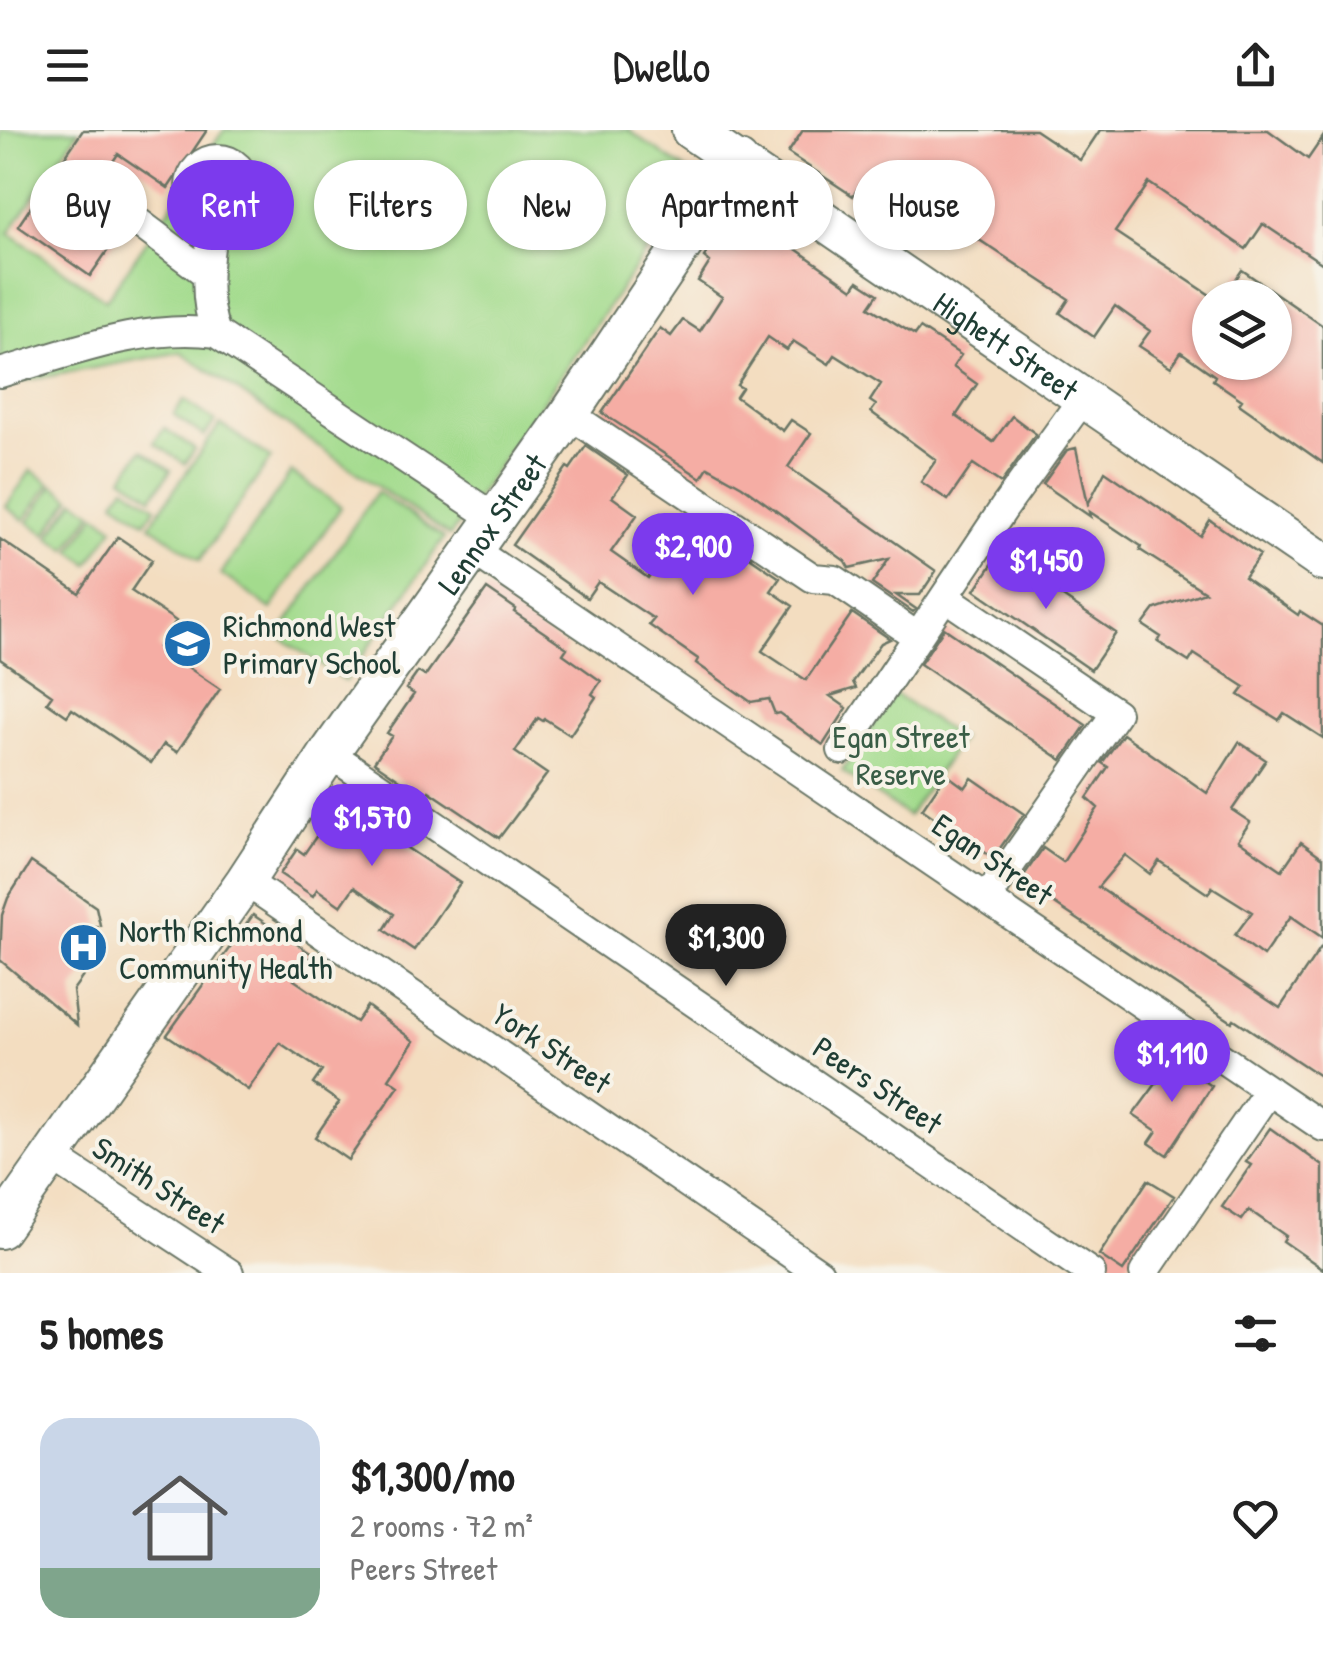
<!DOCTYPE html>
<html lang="en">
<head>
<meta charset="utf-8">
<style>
  body { margin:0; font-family:"Patrick Hand",sans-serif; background:#f2f2f2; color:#222; height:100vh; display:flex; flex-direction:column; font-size:38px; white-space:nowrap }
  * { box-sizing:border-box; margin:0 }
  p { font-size:32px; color:#767676 }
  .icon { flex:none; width:55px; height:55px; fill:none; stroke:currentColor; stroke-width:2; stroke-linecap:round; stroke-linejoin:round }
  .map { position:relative; height:1143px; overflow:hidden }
  .drawer { display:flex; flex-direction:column; background:#fff; flex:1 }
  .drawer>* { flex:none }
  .guide { position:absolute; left:30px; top:30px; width:1265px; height:90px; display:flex; gap:20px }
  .controls { position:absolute; left:1192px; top:150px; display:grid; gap:20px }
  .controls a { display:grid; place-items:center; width:100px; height:100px; border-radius:50%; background:#fff; box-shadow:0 2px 8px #0004; font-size:50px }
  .price { position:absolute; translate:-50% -85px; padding:0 22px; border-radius:35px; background:#7c3aed; color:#fff; font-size:32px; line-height:65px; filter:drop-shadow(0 2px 5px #0008) }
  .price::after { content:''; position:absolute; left:50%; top:60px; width:30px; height:22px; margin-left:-15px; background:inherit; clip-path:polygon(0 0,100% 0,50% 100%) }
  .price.current { background:#222; color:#fff }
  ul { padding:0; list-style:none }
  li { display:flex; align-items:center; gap:30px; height:250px; padding:0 40px }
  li+li { border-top:2px solid #e0e0e0 }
  li span { display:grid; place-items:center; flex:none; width:280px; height:200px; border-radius:30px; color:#555 }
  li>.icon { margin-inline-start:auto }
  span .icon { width:120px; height:120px; fill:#fffc; stroke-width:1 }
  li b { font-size:42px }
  h2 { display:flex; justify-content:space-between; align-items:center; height:120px; padding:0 40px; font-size:42px }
  .tag { padding:0 35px; border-radius:45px; background:#fff; box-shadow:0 2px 8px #0004; font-size:35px; line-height:90px }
  .tag.current { background:#7c3aed; color:#fff }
  header { display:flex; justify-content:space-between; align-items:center; height:130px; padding:0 40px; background:#fff; font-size:45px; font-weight:600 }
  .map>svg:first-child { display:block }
</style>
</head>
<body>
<header><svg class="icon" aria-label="menu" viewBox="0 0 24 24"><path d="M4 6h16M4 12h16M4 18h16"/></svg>Dwello<svg class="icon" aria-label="share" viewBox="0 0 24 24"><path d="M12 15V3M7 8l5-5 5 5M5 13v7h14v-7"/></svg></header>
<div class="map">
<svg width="1323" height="1143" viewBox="0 0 1323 1143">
  <rect width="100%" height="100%" fill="#f7f3e8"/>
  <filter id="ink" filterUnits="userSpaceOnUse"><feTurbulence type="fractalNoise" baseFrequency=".01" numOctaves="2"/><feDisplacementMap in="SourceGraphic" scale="20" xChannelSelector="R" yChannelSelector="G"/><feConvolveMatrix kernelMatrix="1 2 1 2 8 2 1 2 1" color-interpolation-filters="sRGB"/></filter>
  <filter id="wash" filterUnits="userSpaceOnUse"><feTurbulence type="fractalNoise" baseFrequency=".0048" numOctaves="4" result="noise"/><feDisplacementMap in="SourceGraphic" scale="40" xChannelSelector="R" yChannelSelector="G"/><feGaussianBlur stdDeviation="2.25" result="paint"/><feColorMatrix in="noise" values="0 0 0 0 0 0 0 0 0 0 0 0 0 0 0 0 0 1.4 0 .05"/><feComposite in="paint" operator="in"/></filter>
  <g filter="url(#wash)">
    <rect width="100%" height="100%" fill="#f3ddc0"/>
    <path fill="#a3db8d" stroke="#618c60" stroke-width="2.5" d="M0 0H79L9 103 106 170 224 0H628L697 48 450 406 181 222 0 255Z
      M184 270 215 291 204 306 174 285Z
      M220 294 271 328 200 430 150 395Z
      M164 298 195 319 185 334 154 313Z
      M142 320 171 340 152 367 123 347Z
      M31 340 50 353 24 390 6 377Z
      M291 342 341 377 271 479 221 444Z
      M53 355 71 368 46 404 28 392Z
      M125 356 156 377 145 392 115 371Z
      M377 362 444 408 345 551 278 506Z
      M75 370 93 382 67 419 49 407Z
      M96 384 114 397 89 434 71 421Z
      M894 564 961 609 908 686 842 641Z"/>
    <g id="blocks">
      <path fill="#f5ada4" d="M83 0H207L168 58 118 24 103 46 93 47 86 52 82 62 84 74 121 101 90 146 18 96Z
        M803 0H1035L1080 30 1100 0H1268L1308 29 1323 7V134L1263 94 1246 119 1149 53 1115 102 1210 165V232H1275V168H1223L1242 140 1323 196V333L1239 274 1242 270 1213 250 1215 246 1181 222 1171 237 1139 216 1150 201 1115 176 1094 207 1060 183 1069 169 958 96 948 110 862 52 853 66 788 23Z
        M741 70 757 82 753 89 853 159 858 151 878 164 869 177 915 205 920 198 961 225 953 237 977 254 956 286 993 312 1012 286 1036 304 1001 353 973 334 948 370 921 352 936 330 871 282 876 275 870 271 881 254 835 225 829 234 793 211 787 220 768 207 737 255 742 258 736 267 783 301 791 290 811 303 788 337 936 441 920 465H896L916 479 913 482 872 454 889 429 849 438 845 431 742 356 708 337 701 348 602 283 660 198 671 206 683 190 700 201 722 167 698 151 710 132 704 127Z
        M586 316 628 345 612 367 637 385 611 422 648 448 681 399 733 434 742 422 780 448 771 461 793 476 762 521 806 550 852 483 890 509 881 513 853 552 856 558 830 566 847 578 823 615 779 583 775 584 769 569 751 572 696 533 698 529 649 495 654 489 598 452 587 468 512 415 567 337 570 339Z
        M1076 318 1088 374 1105 341 1200 406 1210 390 1260 425 1244 447 1298 485 1300 481 1323 496V608L1284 583 1279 590 1239 565 1245 557 1194 524 1189 532 1158 512 1161 507 1143 495 1155 479 1205 462 1140 420 1141 416 1090 382 1091 387 1043 354 1067 320Z
        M118 407 152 430 131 461 176 491 158 517 220 559 177 622 164 614 151 633 72 579 67 586 47 572 52 565 0 529V409L79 463Z
        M999 424 1116 503 1091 540 975 460Z
        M487 459 516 479 514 482 567 518 563 524 601 551 592 564 596 567 570 605 545 589 543 591 538 588 515 622 547 644 499 708 429 661 425 667 374 632 392 606 387 603 414 564 406 559 418 542 425 546Z
        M944 498 1086 595 1062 630 920 534Z
        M1123 604 1207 663 1239 612 1266 630 1232 680 1250 692 1238 710 1282 740 1301 712 1323 728V808L1291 786 1263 826 1235 805 1252 782 1212 757 1208 764 1159 731 1150 744 1125 725 1098 757 1280 878 1323 814V948L1234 889 1232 892 1020 751 1043 718 1063 732 1098 678 1087 668 1108 637 1102 633Z
        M946 644 965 658 972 648 1024 684 993 728 922 679Z
        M354 661 390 686 384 695 395 703 392 708 460 753 414 820 384 800 394 784 354 757 341 776 317 759 313 766 280 744 297 719 304 724 347 662 351 665Z
        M31 732 96 777 100 795 80 799 88 831 81 832 84 845 73 860 77 895 0 830 2 785 8 768Z
        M253 785 312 824 294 850 356 892 367 876 414 911 389 949 399 956 348 1030 315 1007 339 972 313 954 322 941 280 913 248 960 167 905Z
        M1173 931 1212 956 1167 1025 1149 1013 1157 1001 1133 985Z
        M1270 998 1323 1036V1139L1283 1111 1286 1106 1249 1080 1242 1090 1222 1077 1251 1035 1246 1032Z
        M1148 1050 1174 1066 1123 1141 1099 1125Z"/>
    </g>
  </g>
  <g filter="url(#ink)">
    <use href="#blocks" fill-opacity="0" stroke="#697565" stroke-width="2.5"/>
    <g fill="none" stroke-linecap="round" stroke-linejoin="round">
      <defs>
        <path id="street" d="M190 57a28 28 0 1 1 56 0a28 28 0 1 1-56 0Z
          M99 63 207 144
          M214 85C209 126 201 164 216 203
          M0 243C70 223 143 193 216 203L495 388
          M569 284 813 448 835 450 918 507
          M473 420 1323 997
          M945 467 1116 583 987 768
          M842 620 1004 378 1084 267
          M329 623 1091 1143
          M245 751 819 1143
          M51 1026 229 1143
          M1144 1143 1269 960"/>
        <g id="secondary">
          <path id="s1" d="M691 0 1323 432"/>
          <path id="s2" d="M0 1099 245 751 329 623 569 284 739 31"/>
        </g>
      </defs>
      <use href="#street" stroke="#697565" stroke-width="32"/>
      <use href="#secondary" stroke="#697565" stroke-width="42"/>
      <use href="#street" stroke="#fff" stroke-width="28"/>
      <use href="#secondary" stroke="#fff" stroke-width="38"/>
    </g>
  </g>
  <defs>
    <symbol id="school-disc" viewBox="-11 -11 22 22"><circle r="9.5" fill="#1f6fb2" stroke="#f7f3e8"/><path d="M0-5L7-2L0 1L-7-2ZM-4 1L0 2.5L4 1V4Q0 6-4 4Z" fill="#fff"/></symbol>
    <symbol id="hospital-disc" viewBox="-11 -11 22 22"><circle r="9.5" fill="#1f6fb2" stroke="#f7f3e8"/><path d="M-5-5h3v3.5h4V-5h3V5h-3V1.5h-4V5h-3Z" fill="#fff"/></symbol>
  </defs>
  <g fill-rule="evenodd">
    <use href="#school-disc" x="160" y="486" width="55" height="55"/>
    <use href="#hospital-disc" x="56" y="790" width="55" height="55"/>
  </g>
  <g text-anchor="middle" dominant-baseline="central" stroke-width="8" stroke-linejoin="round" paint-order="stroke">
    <g font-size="32" fill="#1f3d34" stroke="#f7f3e8">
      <text stroke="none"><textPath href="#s1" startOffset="382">Highett Street</textPath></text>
      <text stroke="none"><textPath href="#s2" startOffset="860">Lennox Street</textPath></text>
      <text transform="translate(993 729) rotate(34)">Egan Street</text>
      <text transform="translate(552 918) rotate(34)">York Street</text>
      <text transform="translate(878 955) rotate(34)">Peers Street</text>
      <text transform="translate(159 1055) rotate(33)">Smith Street</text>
    </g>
    <g font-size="32" fill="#1f3d34" stroke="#f7f3e8" text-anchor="start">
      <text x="223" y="495">Richmond West<tspan x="223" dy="37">Primary School</tspan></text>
      <text x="119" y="800">North Richmond<tspan x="119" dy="37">Community Health</tspan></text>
    </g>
    <g font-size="32" fill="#395d46" stroke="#f7f3e8">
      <text x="901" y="606">Egan Street<tspan x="901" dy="37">Reserve</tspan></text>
    </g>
  </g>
</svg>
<div class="controls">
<a><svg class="icon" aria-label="layers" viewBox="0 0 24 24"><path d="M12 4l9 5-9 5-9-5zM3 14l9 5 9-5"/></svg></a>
</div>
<b class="price" style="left:693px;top:468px">$2,900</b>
<b class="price" style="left:1046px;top:482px">$1,450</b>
<b class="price" style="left:372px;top:739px">$1,570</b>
<b class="price current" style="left:726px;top:859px">$1,300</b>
<b class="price" style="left:1172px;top:975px">$1,110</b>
<div class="guide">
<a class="tag">Buy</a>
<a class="tag current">Rent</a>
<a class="tag">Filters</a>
<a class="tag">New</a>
<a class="tag">Apartment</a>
<a class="tag">House</a>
</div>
</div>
<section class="drawer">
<h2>5 homes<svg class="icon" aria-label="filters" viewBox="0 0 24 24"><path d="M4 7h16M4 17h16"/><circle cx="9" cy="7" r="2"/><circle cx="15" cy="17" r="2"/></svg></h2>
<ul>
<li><span style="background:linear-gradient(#c9d6e8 75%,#7fa58c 0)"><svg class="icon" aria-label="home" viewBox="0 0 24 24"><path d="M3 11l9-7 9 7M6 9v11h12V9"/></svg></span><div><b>$1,300/mo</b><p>2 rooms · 72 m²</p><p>Peers Street</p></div><svg class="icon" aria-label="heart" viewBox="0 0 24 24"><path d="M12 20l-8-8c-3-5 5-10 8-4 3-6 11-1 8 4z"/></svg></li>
</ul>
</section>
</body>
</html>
